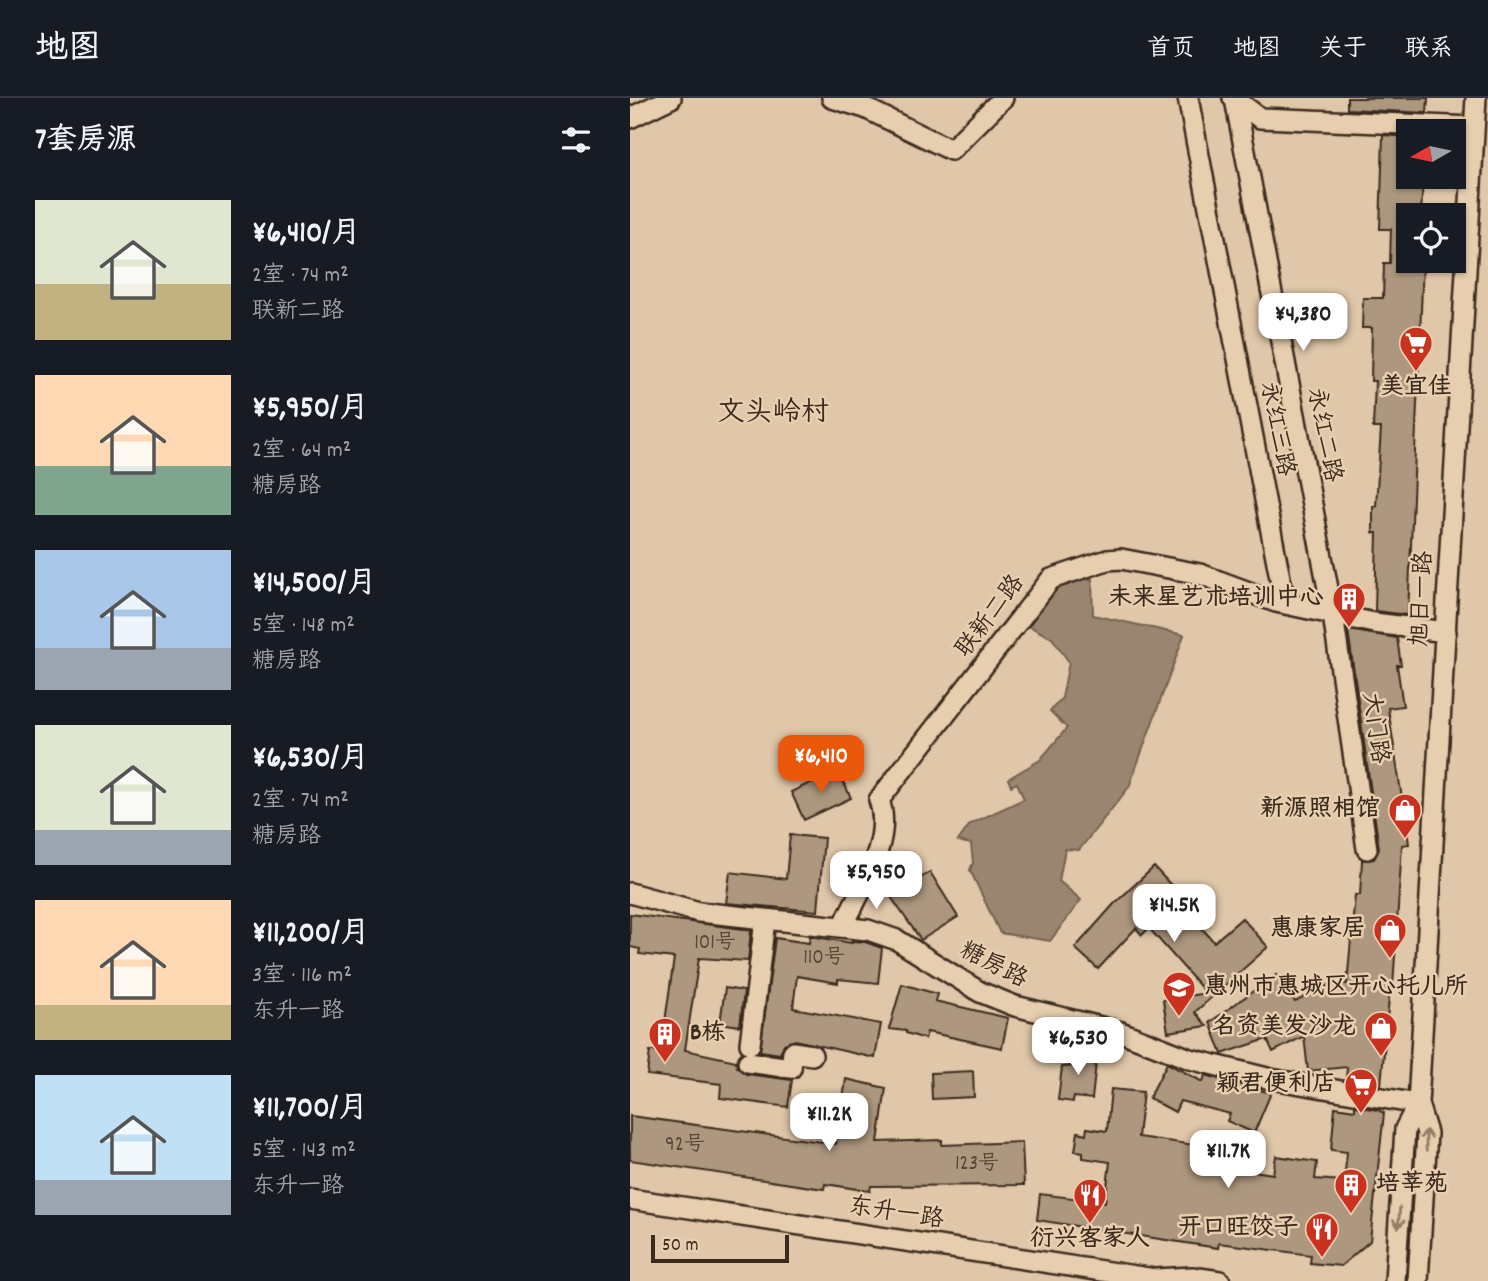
<!DOCTYPE html>
<html lang="zh">
<head>
<meta charset="utf-8">
<style>
  body { margin:0; font-family:Dekko,"LXGW WenKai TC",sans-serif; background:#20242c; color:#f1f3f6; height:100vh; display:flex; flex-direction:column; font-size:26px; white-space:nowrap }
  * { box-sizing:border-box; margin:0 }
  p { font-size:23px; color:#9ea1a6 }
  .icon { flex:none; width:38px; height:38px; fill:none; stroke:currentColor; stroke-width:2; stroke-linecap:round; stroke-linejoin:round }
  .map { position:relative; flex:1; overflow:hidden }
  .sheet { display:flex; flex-direction:column; background:#171b24; width:630px }
  .sheet>* { flex:none }
  .needle { width:46px; rotate:261deg }
  .tools { position:absolute; left:766px; top:21px; display:grid; gap:14px }
  .tools a { display:grid; place-items:center; width:70px; height:70px; border-radius:0px; background:#171b24; box-shadow:0 2px 5px #0004; font-size:35px }
  .scale { position:absolute; left:21px; bottom:18px; width:138px; box-sizing:border-box; padding-left:7px; border:4px solid #3b2a1e; border-top:0; font-size:19px; line-height:24px; white-space:nowrap; color:#3b2a1e; -webkit-text-stroke:5px #e7ceaf; paint-order:stroke }
  .price { position:absolute; translate:-50% -60px; padding:0 16px; border-radius:14px; background:#fff; color:#222; font-size:23px; line-height:46px; filter:drop-shadow(0 2px 4px #0008) }
  .price::after { content:''; position:absolute; left:50%; top:42px; width:21px; height:16px; margin-left:-10px; background:inherit; clip-path:polygon(0 0,100% 0,50% 100%) }
  .price.active { background:#ea580c; color:#fff }
  ul { padding:0; list-style:none }
  li { display:flex; align-items:center; gap:21px; height:175px; padding:0 35px }
  li span { display:grid; place-items:center; flex:none; width:196px; height:140px; border-radius:0px; color:#555 }
  li>.icon { margin-inline-start:auto }
  span .icon { width:84px; height:84px; fill:#fffc; stroke-width:1 }
  li b { font-size:30px }
  h2 { display:flex; justify-content:space-between; align-items:center; height:84px; padding:0 35px; font-size:30px }
  header { display:flex; align-items:center; gap:42px; box-sizing:border-box; height:98px; padding:0 35px; background:#171b24; border-bottom:2px solid #363941 }
  header strong { font-size:33px }
  nav { display:flex; gap:38px; margin-inline-start:auto; font-size:24px }
  main { display:flex; flex:1; min-height:0 }
  .map>svg:first-child { display:block }
</style>
</head>
<body>
<header>
<strong>地图</strong>
<nav><a>首页</a><a>地图</a><a>关于</a><a>联系</a></nav>
</header>
<main>
<section class="sheet">
<h2>7套房源<svg class="icon" aria-label="filters" viewBox="0 0 24 24"><path d="M4 7h16M4 17h16"/><circle cx="9" cy="7" r="2"/><circle cx="15" cy="17" r="2"/></svg></h2>
<ul>
<li><span style="background:linear-gradient(#dfe7d0 60%,#c2b280 0)"><svg class="icon" aria-label="home" viewBox="0 0 24 24"><path d="M3 11l9-7 9 7M6 9v11h12V9"/></svg></span><div><b>¥6,410/月</b><p>2室 · 74 m²</p><p>联新二路</p></div></li>
<li><span style="background:linear-gradient(#ffd9b3 65%,#7fa58c 0)"><svg class="icon" aria-label="home" viewBox="0 0 24 24"><path d="M3 11l9-7 9 7M6 9v11h12V9"/></svg></span><div><b>¥5,950/月</b><p>2室 · 64 m²</p><p>糖房路</p></div></li>
<li><span style="background:linear-gradient(#a9c7e8 70%,#9aa5b1 0)"><svg class="icon" aria-label="home" viewBox="0 0 24 24"><path d="M3 11l9-7 9 7M6 9v11h12V9"/></svg></span><div><b>¥14,500/月</b><p>5室 · 148 m²</p><p>糖房路</p></div></li>
<li><span style="background:linear-gradient(#dfe7d0 75%,#9aa5b1 0)"><svg class="icon" aria-label="home" viewBox="0 0 24 24"><path d="M3 11l9-7 9 7M6 9v11h12V9"/></svg></span><div><b>¥6,530/月</b><p>2室 · 74 m²</p><p>糖房路</p></div></li>
<li><span style="background:linear-gradient(#ffd9b3 75%,#c2b280 0)"><svg class="icon" aria-label="home" viewBox="0 0 24 24"><path d="M3 11l9-7 9 7M6 9v11h12V9"/></svg></span><div><b>¥11,200/月</b><p>3室 · 116 m²</p><p>东升一路</p></div></li>
<li><span style="background:linear-gradient(#bfe0f5 75%,#9aa5b1 0)"><svg class="icon" aria-label="home" viewBox="0 0 24 24"><path d="M3 11l9-7 9 7M6 9v11h12V9"/></svg></span><div><b>¥11,700/月</b><p>5室 · 143 m²</p><p>东升一路</p></div></li>
</ul>
</section>
<div class="map">
<svg width="858" height="1183" viewBox="0 0 858 1183">
  <rect width="100%" height="100%" fill="#e0c7a9"/>
  <filter id="ink" filterUnits="userSpaceOnUse"><feTurbulence type="fractalNoise" baseFrequency=".0143" numOctaves="2"/><feDisplacementMap in="SourceGraphic" scale="14" xChannelSelector="R" yChannelSelector="G"/><feConvolveMatrix kernelMatrix="1 2 1 2 8 2 1 2 1" color-interpolation-filters="sRGB"/></filter>
  <g filter="url(#ink)">
    <path fill="#9a856f" stroke="#74614f" stroke-width="2" d="M462 481 463 517 554 537 499 689 449 752 435 751 429 783 451 802 420 843 370 835 340 772 343 765 341 746 328 743 340 726 394 701 387 685 381 688 378 681 410 662 437 630 420 613 432 600 439 564 422 540 399 528 414 502 433 482Z"/>
    <path fill="#ad977e" stroke="#3b2a1e" stroke-width="2" d="M717 0H798L797 15 717 11Z
      M753 37 779 39V79H793L791 117H779V163H791L793 166 778 517 745 513 747 435H743V408H746L751 330H743L745 283H741L742 230H732L733 200H753L754 165H760L761 131H750Z
      M718 532 767 540 771 567H767L773 608 758 610 779 746 772 747 763 889H760L751 987 716 981 717 969 678 973 674 938 643 954 637 941 592 956 580 924 646 877 665 904 703 885 717 886 725 797H730L732 762 744 761 749 750Z
      M208 672 221 700 174 722 161 694Z
      M160 737 194 740 188 813 96 805 100 774 156 781Z
      M524 769 552 799 548 803 584 844 612 820 638 849 565 914 577 928 538 934 533 902 576 895 519 830 512 837 506 830 468 871 445 850 484 806Z
      M300 774 328 819 291 842 261 799Z
      M0 816 121 832 118 863 69 860 55 952 106 963 107 969 116 976 162 982 158 1009 90 1000 91 986 17 977 20 953H39L40 925 35 924 44 860 9 856 10 851 0 849Z
      M180 838 222 845V843L235 844 252 850 248 885 208 881V885L167 878 163 910 251 926 245 960 165 942 154 946 150 956 130 953 145 840 179 845Z
      M272 886 307 896 305 903 378 920 372 950 297 934 295 941 276 935V933L259 931Z
      M95 890 114 893 110 928 90 925Z
      M444 952 467 956 462 1001 444 999 443 1004 428 1002 432 969 443 968Z
      M537 965 573 984 575 977 641 995 624 1035 597 1023 600 1016 550 1003 545 1014 519 1000Z
      M343 973 344 999 302 1001 301 975Z
      M216 981 256 990 248 1044 312 1042V1047L392 1044 394 1087 241 1088 240 1093 195 1086 194 1091 0 1062V1018L206 1046Z
      M481 991 513 994 508 1039 600 1052 598 1069 643 1076 646 1058 687 1064 685 1081 714 1083 717 1054 701 1052 705 1009 725 1012V1008L748 1012 754 1015 740 1143 711 1168 680 1165 681 1157 589 1145 588 1150 407 1122 410 1096 475 1104 480 1064 453 1060V1054L445 1053 448 1034 456 1036 457 1030 477 1033Z"/>
    <g fill="none" stroke-linecap="round" stroke-linejoin="round">
      <defs>
        <path id="minor" d="M202 0 235 10 321 52 373 0
          M558 0 655 506
          M603 0 630 20 844 29
          M605 1 703 517 737 751
          M0 20 41 0
          M0 795 69 814 238 832 267 842 350 894 385 908 491 934 560 961 641 981 788 1006
          M213 829C229 792 264 743 249 702L421 481 477 462 491 461 570 476 646 504 744 525 816 534
          M120 946 135 822
          M118 964 161 970 163 954 182 957
          M0 1101 525 1181 562 1179 590 1183
          M765 1183 775 1031 788 1006
          M788 1183 797 1035 788 1006 846 0"/>
      </defs>
      <use href="#minor" stroke="#3b2a1e" stroke-width="24"/>
      <use href="#minor" stroke="#e7ceaf" stroke-width="19"/>
    </g>
    <defs><path id="oneway-shaft" d="M-6 0H5M1.5-3L5.5 0L1.5 3" fill="none" stroke-width="1.6" stroke-linecap="round" stroke-linejoin="round" transform="scale(1.75)"/></defs>
    <g stroke="#917c66">
      <use href="#oneway-shaft" transform="translate(796 1042) rotate(-91)"/>
      <use href="#oneway-shaft" transform="translate(769 1120) rotate(94)"/>
    </g>
  </g>
  <defs>
    <symbol id="supermarket-pin" viewBox="-11 -11 22 30"><path d="M0 17L-7.5 6A9.5 9.5 0 1 1 7.5 6Z" fill="#c8321e" stroke="#e7ceaf"/><path d="M-6-5.5h2.5l.6 2H6L4.5 2H-2.5L-4.4-4H-6ZM-1.5 3.2a1.3 1.3 0 1 0 .1 0ZM3 3.2a1.3 1.3 0 1 0 .1 0Z" fill="#fff"/></symbol>
    <symbol id="building-pin" viewBox="-11 -11 22 30"><path d="M0 17L-7.5 6A9.5 9.5 0 1 1 7.5 6Z" fill="#c8321e" stroke="#e7ceaf"/><path d="M-4-6H4V6H1V3H-1V6H-4ZM-2.5-4.3h1.7v1.8h-1.7ZM.8-4.3h1.7v1.8H.8ZM-2.5-1h1.7V.8h-1.7ZM.8-1h1.7V.8H.8Z" fill="#fff"/></symbol>
    <symbol id="shop-pin" viewBox="-11 -11 22 30"><path d="M0 17L-7.5 6A9.5 9.5 0 1 1 7.5 6Z" fill="#c8321e" stroke="#e7ceaf"/><path d="M-5-2.5h2.3a2.7 3.5 0 0 1 5.4 0H5L5.5 6h-11ZM-1.5-2.5h3a1.5 2.3 0 0 0-3 0Z" fill="#fff"/></symbol>
    <symbol id="school-pin" viewBox="-11 -11 22 30"><path d="M0 17L-7.5 6A9.5 9.5 0 1 1 7.5 6Z" fill="#c8321e" stroke="#e7ceaf"/><path d="M0-5L7-2L0 1L-7-2ZM-4 1L0 2.5L4 1V4Q0 6-4 4Z" fill="#fff"/></symbol>
    <symbol id="restaurant-pin" viewBox="-11 -11 22 30"><path d="M0 17L-7.5 6A9.5 9.5 0 1 1 7.5 6Z" fill="#c8321e" stroke="#e7ceaf"/><path d="M-5-6h1v4h1v-4h1v4h1v-4h1v5L-1.5 .5V6h-2V.5L-5-1ZM5-6V6H3V1.5H1.5Q1.5-4 5-6Z" fill="#fff"/></symbol>
  </defs>
  <g fill-rule="evenodd">
    <use href="#supermarket-pin" x="767" y="226" width="38" height="52"/>
    <use href="#building-pin" x="700" y="482" width="38" height="52"/>
    <use href="#shop-pin" x="756" y="693" width="38" height="52"/>
    <use href="#shop-pin" x="741" y="813" width="38" height="52"/>
    <use href="#school-pin" x="530" y="871" width="38" height="52"/>
    <use href="#shop-pin" x="732" y="911" width="38" height="52"/>
    <use href="#building-pin" x="16" y="917" width="38" height="52"/>
    <use href="#supermarket-pin" x="712" y="968" width="38" height="52"/>
    <use href="#building-pin" x="702" y="1068" width="38" height="52"/>
    <use href="#restaurant-pin" x="441" y="1078" width="38" height="52"/>
    <use href="#restaurant-pin" x="673" y="1112" width="38" height="52"/>
  </g>
  <g text-anchor="middle" dominant-baseline="central" stroke-width="5" stroke-linejoin="round" paint-order="stroke">
    <g font-size="21" fill="#584536">
      <text x="85" y="846">101号</text>
      <text x="194" y="861">110号</text>
      <text x="55" y="1048">92号</text>
      <text x="347" y="1067">123号</text>
    </g>
    <g font-size="24" font-weight="bold" fill="#3b2a1e" stroke="#e7ceaf" text-anchor="end">
      <text x="786" y="290" text-anchor="middle">美宜佳</text>
      <text x="694" y="501">未来星艺术培训中心</text>
      <text x="750" y="712">新源照相馆</text>
      <text x="736" y="832">惠康家居</text>
      <text x="574" y="890" text-anchor="start">惠州市惠城区开心托儿所</text>
      <text x="726" y="930">名资美发沙龙</text>
      <text x="60" y="936" text-anchor="start">B栋</text>
      <text x="706" y="987">颖君便利店</text>
      <text x="746" y="1087" text-anchor="start">培莘苑</text>
      <text x="668" y="1131">开口旺饺子</text>
      <text x="460" y="1142" text-anchor="middle">衍兴客家人</text>
    </g>
    <g font-size="24" fill="#3b2a1e" stroke="#e7ceaf">
      <text transform="translate(646 331) rotate(79)">永红三路</text>
      <text transform="translate(693 337) rotate(79)">永红二路</text>
      <text transform="translate(793 501) rotate(-87)">旭日一路</text>
      <text transform="translate(361 519) rotate(-53)">联新二路</text>
      <text transform="translate(744 630) rotate(82)">大门路</text>
      <text transform="translate(363 868) rotate(27)">糖房路</text>
      <text transform="translate(266 1116) rotate(9)">东升一路</text>
    </g>
    <g font-size="28" fill="#3b2a1e" stroke="#e7ceaf">
      <text x="143" y="317">文头岭村</text>
    </g>
  </g>
</svg>
<div class="tools">
<a><svg class="needle" viewBox="-14 -14 28 28"><path d="M0-13l5 13h-10z" fill="#e53935"/><path d="M0 13l5-13h-10z" fill="#9ea1a6"/></svg></a>
<a><svg class="icon" aria-label="locate" viewBox="0 0 24 24"><circle cx="12" cy="12" r="6"/><path d="M12 2v4M12 18v4M2 12h4M18 12h4"/></svg></a>
</div>
<div class="scale">50 m</div>
<b class="price" style="left:673px;top:255px">¥4,380</b>
<b class="price active" style="left:191px;top:697px">¥6,410</b>
<b class="price" style="left:246px;top:813px">¥5,950</b>
<b class="price" style="left:544px;top:846px">¥14.5K</b>
<b class="price" style="left:448px;top:979px">¥6,530</b>
<b class="price" style="left:199px;top:1055px">¥11.2K</b>
<b class="price" style="left:598px;top:1092px">¥11.7K</b>
</div>
</main>
</body>
</html>
